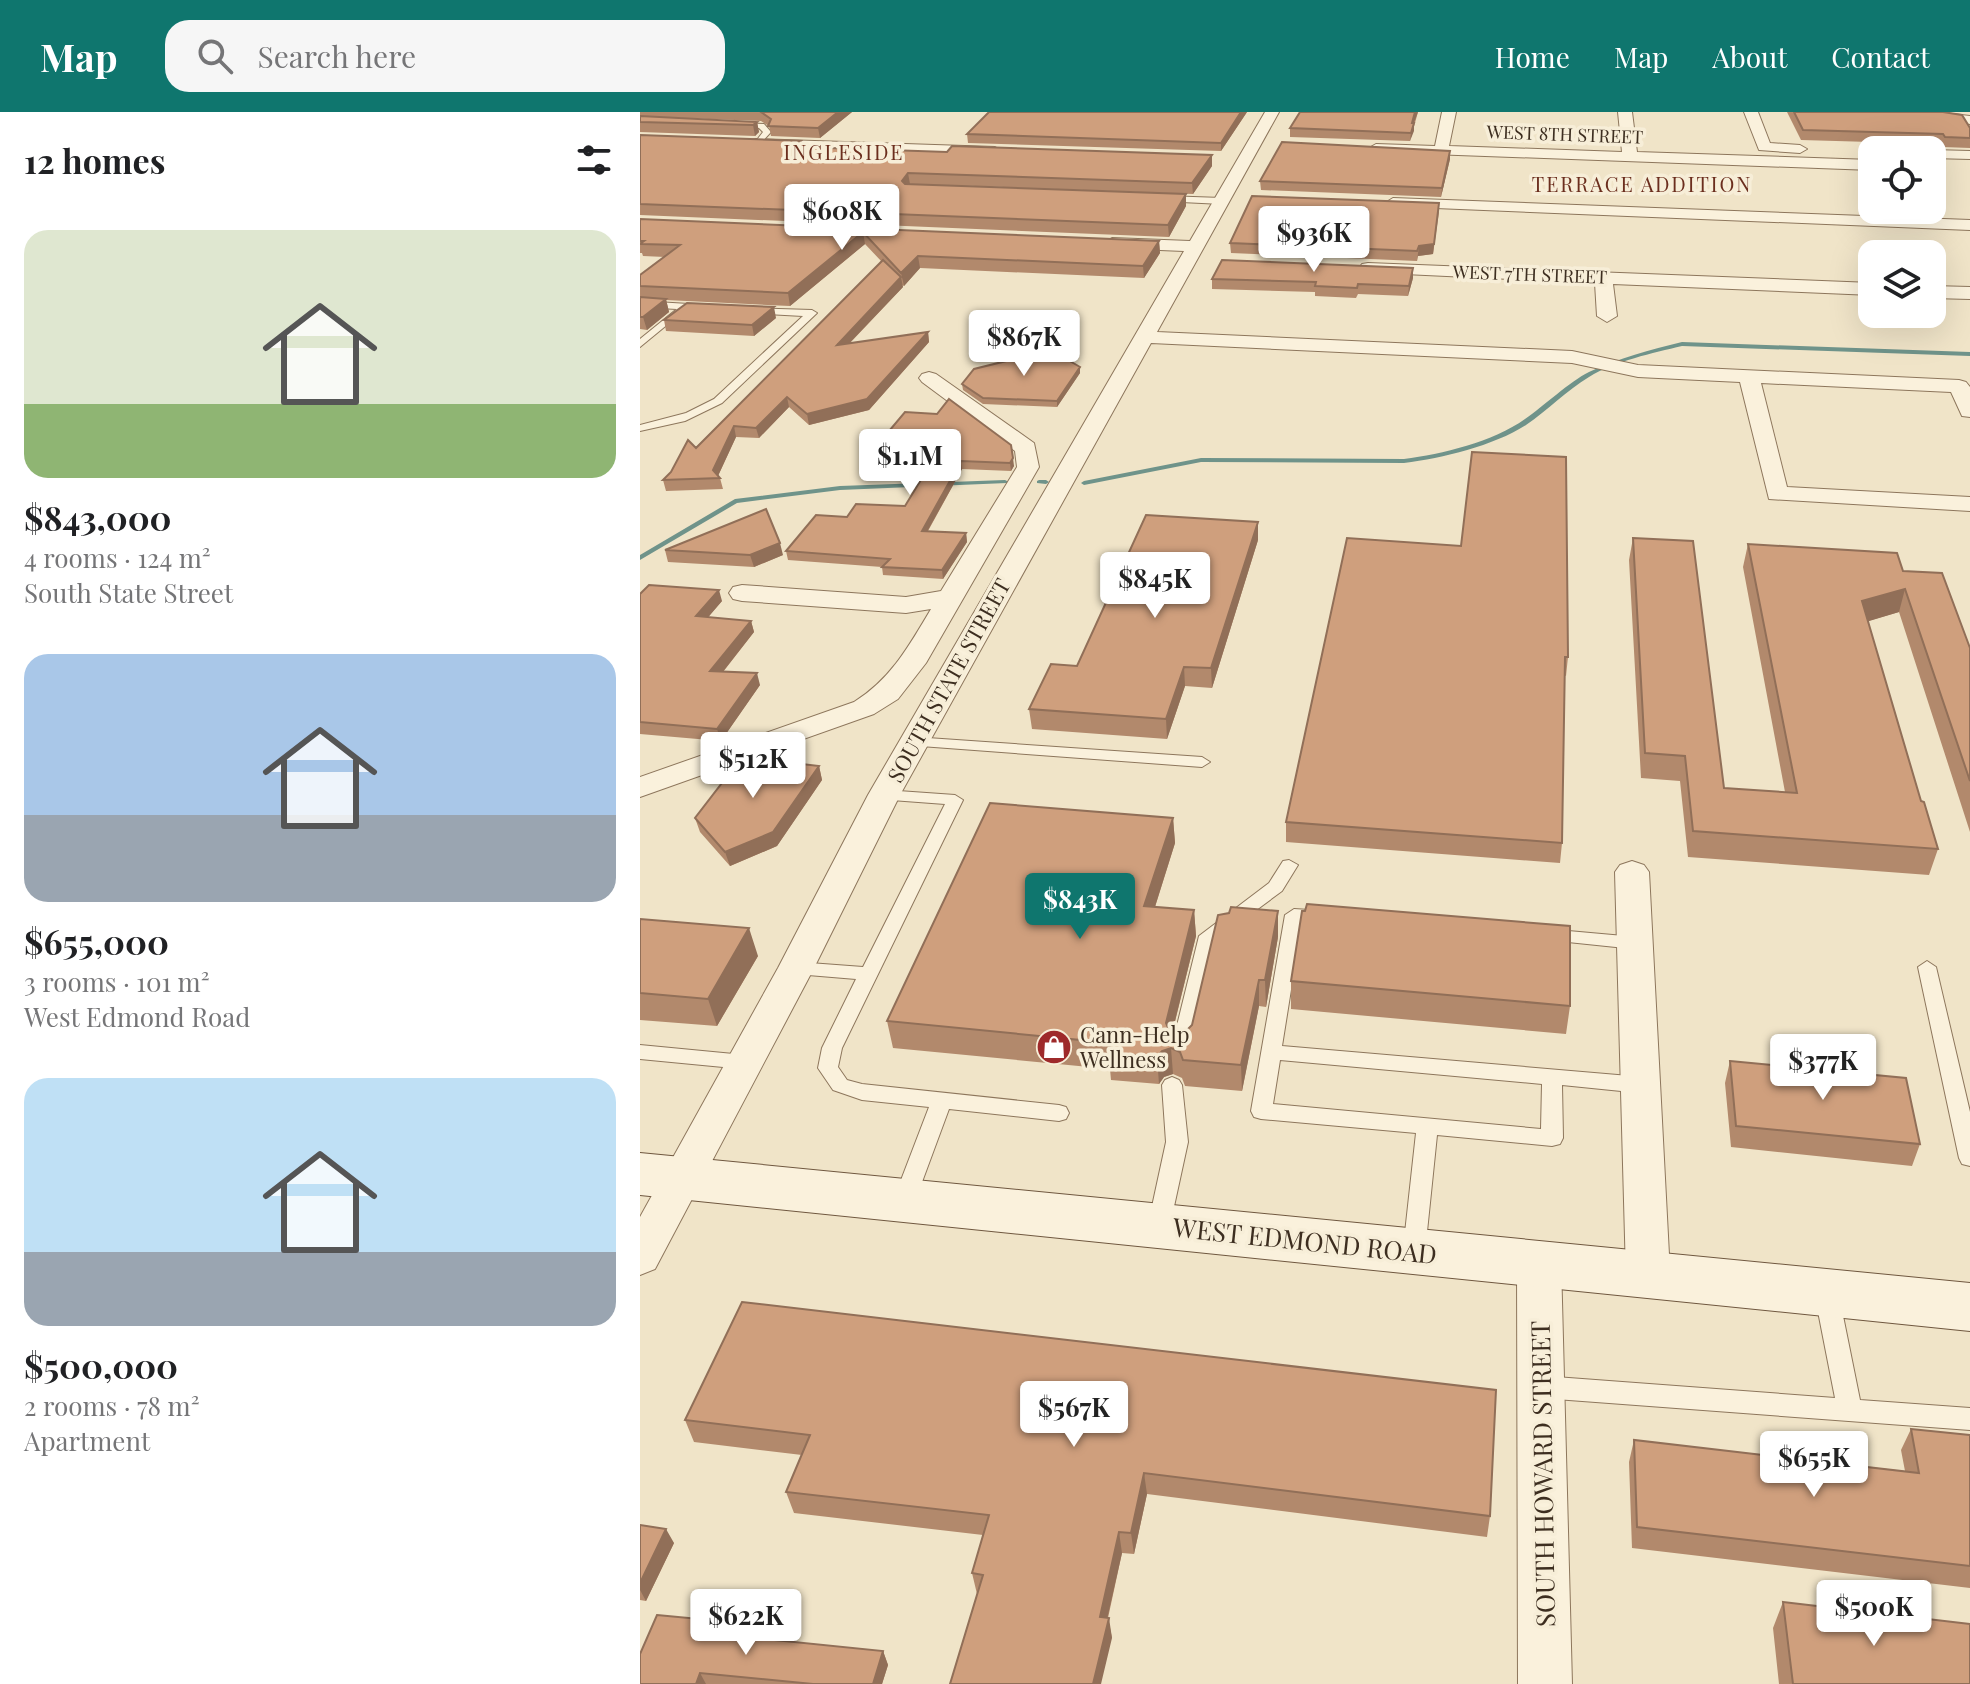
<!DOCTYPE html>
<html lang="en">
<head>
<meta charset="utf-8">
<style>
  body { margin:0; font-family:"Playfair Display",serif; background:#f6f6f6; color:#202124; height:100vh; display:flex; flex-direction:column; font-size:30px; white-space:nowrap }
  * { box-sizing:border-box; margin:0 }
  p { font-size:26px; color:#757577 }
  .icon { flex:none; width:44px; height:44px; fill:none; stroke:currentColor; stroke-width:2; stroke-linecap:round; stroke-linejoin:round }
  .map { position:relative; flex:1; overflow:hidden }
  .details { display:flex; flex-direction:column; background:#fff; width:640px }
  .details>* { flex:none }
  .tools { position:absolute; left:1218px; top:24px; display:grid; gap:16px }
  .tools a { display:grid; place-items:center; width:88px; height:88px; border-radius:16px; background:#fff; box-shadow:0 8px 32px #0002; font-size:40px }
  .price { position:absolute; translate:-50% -68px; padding:0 18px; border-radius:8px; background:#fff; color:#222; font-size:26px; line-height:52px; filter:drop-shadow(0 2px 4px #0008) }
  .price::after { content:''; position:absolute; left:50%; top:48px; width:24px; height:18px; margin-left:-12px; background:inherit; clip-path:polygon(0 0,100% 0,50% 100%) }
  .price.selected { background:#0f766e; color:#fff }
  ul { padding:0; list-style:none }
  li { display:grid; align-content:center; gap:16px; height:424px; padding:0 24px }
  li span { display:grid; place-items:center; height:248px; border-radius:24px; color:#555 }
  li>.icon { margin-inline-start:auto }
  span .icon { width:144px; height:144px; fill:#fffc; stroke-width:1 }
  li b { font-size:34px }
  h2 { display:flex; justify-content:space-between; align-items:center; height:96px; padding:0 24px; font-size:34px }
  header { display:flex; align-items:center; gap:48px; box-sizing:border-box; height:112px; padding:0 40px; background:#0f766e; color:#fff }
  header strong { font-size:38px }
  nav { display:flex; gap:44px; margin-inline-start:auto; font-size:28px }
  .search { width:560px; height:72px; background:#f6f6f6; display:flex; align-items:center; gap:20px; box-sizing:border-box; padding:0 28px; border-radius:24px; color:#757577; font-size:30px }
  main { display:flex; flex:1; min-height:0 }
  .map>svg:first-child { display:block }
</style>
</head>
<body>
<header>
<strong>Map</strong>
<div class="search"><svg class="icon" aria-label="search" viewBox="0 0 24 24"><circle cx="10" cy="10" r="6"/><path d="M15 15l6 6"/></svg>Search here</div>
<nav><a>Home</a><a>Map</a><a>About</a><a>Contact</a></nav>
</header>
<main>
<section class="details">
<h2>12 homes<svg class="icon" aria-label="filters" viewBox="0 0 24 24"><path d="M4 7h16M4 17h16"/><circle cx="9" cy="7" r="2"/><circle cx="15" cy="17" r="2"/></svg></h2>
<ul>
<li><span style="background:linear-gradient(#dfe7d0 70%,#8fb573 0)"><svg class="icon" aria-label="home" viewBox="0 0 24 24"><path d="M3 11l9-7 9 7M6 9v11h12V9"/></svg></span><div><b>$843,000</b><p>4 rooms · 124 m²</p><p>South State Street</p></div></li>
<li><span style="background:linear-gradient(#a9c7e8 65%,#9aa5b1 0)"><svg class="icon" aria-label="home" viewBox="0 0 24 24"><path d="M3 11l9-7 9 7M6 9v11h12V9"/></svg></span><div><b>$655,000</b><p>3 rooms · 101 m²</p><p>West Edmond Road</p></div></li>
<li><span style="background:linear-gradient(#bfe0f5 70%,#9aa5b1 0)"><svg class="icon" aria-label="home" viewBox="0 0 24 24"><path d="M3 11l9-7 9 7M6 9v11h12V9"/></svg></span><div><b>$500,000</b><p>2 rooms · 78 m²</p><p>Apartment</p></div></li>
</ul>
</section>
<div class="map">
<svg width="1330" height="1572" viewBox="0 0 1330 1572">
  <rect width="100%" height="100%" fill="#f0e4c8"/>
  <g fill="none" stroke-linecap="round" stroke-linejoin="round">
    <path fill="#6f938a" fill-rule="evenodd" d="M1042 230 1330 240V244L1042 234C1013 241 975 249 949 265 927 278 908 298 886 313 853 334 803 346 764 351L561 350 444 373 441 371 444 369 561 346 764 347C802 342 853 330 885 307 904 294 929 270 949 260 979 246 1010 238 1042 230Z
      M365 368 367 369V371L200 378 97 391 0 448V443L95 387 200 374Z
      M399 368H406L409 370 406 372 397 371V369Z"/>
    <defs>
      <path id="service" d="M96 11 124 12 131 20 119 33H113L123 20 119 16 93 15Z
        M524 84 582 86 586 89 582 92 521 89Z
        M0 189 65 193 70 196 65 199 45 198 0 235V227L37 197 0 195Z
        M107 196 172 198 177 201 82 291 45 309 0 319V313L46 301 74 287 163 204 111 201 107 200Z
        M273 625 562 645 570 650 562 655 267 633 265 630Z
        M244 678 315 683 323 688 202 936 198 955 207 968 222 972 419 993 426 995 429 1001 426 1007 419 1009 309 997 275 1089 272 1095 264 1098 256 1095 253 1089 289 995 222 988 193 978 178 956 182 936 216 867 156 862 147 856 156 850 223 855 305 692 238 687 236 683Z
        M649 748 658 753 642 779 577 827 551 938 548 943H534L531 938 559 824 629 771 643 749Z
        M654 797 685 799 694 805 685 811 662 809 642 934 1001 965 1008 968 1011 973 1008 978 1001 981 922 973 923 1026 920 1032 912 1034 797 1023 785 1139 782 1146 774 1148 766 1146 763 1139 776 1021 621 1007 614 1005 611 999 645 803ZM640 948 902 972 901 1017 633 992Z
        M906 817 995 825 1004 831 995 837 899 827 897 823Z
        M1287 849 1296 855 1330 1000V1054L1322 1052 1319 1046 1278 855Z
        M0 933 104 943 111 945 114 950 111 955 104 957 0 947Z
        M532 965 539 968 542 973 548 1030 530 1113 527 1119 519 1122 511 1119 508 1113 526 1030 522 973 525 968Z
        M1187 1174 1195 1177 1199 1184 1220 1288 1330 1296V1318L902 1286 893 1283 890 1275 893 1267 902 1264 1195 1286 1175 1184 1179 1177Z"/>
      <path id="minor" d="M625 0H639L517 220 932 239 998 253 1319 268 1326 270 1330 275V305L1322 304 1311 280 1121 271 1147 375 1330 385V399L1129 387 1100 270 998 265 932 251 511 231 260 683 174 856 15 1157 0 1163V1105L138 856 228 683 544 139 472 136 463 131 472 126 550 129Z
        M802 0H816L809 34 982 40 978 0H992L997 40 1232 48V58L736 40 729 36 736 32 795 34Z
        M1104 0H1118L1130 31 1160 33 1167 37 1160 41 1119 38Z
        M1295 0 1330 4V12L1302 8Z
        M116 27 355 35 362 39 355 43 111 34V28Z
        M1290 38H1292L1330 39V47L1292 46Z
        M753 86 1330 108V118L747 94 745 91Z
        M728 151 1232 171V183L973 172 977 204 967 210 957 204 955 171 722 160 719 156 722 152Z
        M1292 174 1330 175V187L1292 186Z
        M289 260 296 262 394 331 399 355 286 551 258 587 234 602 0 685V665L214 590C251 567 269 534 291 497L266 501 102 489 93 487 89 481 93 475 102 473 266 485 301 479 377 355 375 339 282 270 279 266 282 262Z
        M992 749 1004 753 1009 760 1030 1162 1023 1175 1008 1180 993 1175 986 1162 975 760 980 753Z
        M899 1133 914 1138 921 1151 932 1572H878L877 1151 884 1138Z"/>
      <path id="secondary" d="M0 1041 1330 1171V1219L0 1083Z"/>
    </defs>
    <use href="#service" stroke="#8d765c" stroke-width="2"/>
    <use href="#minor" stroke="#8d765c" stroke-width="2"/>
    <use href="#secondary" stroke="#6f573f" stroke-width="2"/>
    <use href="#service" fill="#faf1dc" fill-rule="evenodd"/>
    <use href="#minor" fill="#faf1dc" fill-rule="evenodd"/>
    <use href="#secondary" fill="#faf1dc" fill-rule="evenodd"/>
  </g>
  <path fill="#b2896c" d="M0 0H212L180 26 131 24 129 14 121 9 17 5 117 10 119 20 115 24 0 20Z
    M607 0 581 39 328 31 327 22Z
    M778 0 770 29 650 25V16Z
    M1147 0H1303L1330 16V36L1303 35 1301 32 1161 28Z
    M0 23 161 29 163 35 572 54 553 82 307 73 546 82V94L529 125 0 103Z
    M810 39V47L801 85 621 78 620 69Z
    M799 100 793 142 778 144 777 149 591 141 590 131Z
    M0 107 519 129 520 141 504 166 280 156 264 174 262 173 263 175 210 231 288 220 289 230 229 298 169 313 149 295 119 326 96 325 78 364 80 366 83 377 26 379 23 368 242 150 225 132 150 194 26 188 29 200 7 218 0 217V163L25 145 3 144 2 141H0Z
    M773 166 768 184 718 182 716 186 675 184V180L572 177V167Z
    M136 206 114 224 26 219 24 208Z
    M440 255V261L417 295 343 292 323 278 322 272Z
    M309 287 374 354 371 359 322 357 288 419 326 421 327 430 303 467 243 463 242 455 148 448 146 439 207 405 265 394 296 343 240 339 239 331 297 302Z
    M707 426 928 545 926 564 924 563 922 731 920 751 646 730V710Z
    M993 426 1084 676 1145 680 1103 455 1108 432 1263 459 1330 536V720L1259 500 1228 509 1281 689 1298 737 1289 763 1048 745 1040 669 1001 666 989 448Z
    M618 428 572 576 545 574 527 627 392 617 389 597 437 554Z
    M25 438 143 443 114 455 28 450Z
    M0 482 82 489 68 505 111 509 114 520 83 560 120 573 81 629 0 622Z
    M179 654 182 668 137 734 90 754 60 720 55 706Z
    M533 706 535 731 515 795 554 798 556 824 533 918 546 919 638 825 626 895 619 894 602 979 545 974 542 966 533 962 524 965 519 972 471 968 470 957 253 936 247 909Z
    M0 807 118 844 77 914 0 908Z
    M651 869 930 894 926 922 651 897Z
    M1090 949 1280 1032 1272 1054 1091 1035 1085 971Z
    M102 1190 850 1404 847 1425 507 1382 494 1442 482 1441 468 1506 472 1526 337 1482 332 1461 343 1423 154 1401 146 1380 162 1343 54 1330 45 1308Z
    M1271 1317 1330 1323V1476L992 1436 989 1350 994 1328 1265 1359 1261 1338Z
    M0 1413 34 1431 6 1489 0 1488Z
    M1143 1490 1330 1572H1139L1133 1516Z
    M87 1523 243 1539 248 1553 242 1572H0Z"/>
  <path fill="#916f58" d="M198 0H212L180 26 178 16Z
    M601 0H607L581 39V31Z
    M775 0H778L772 16 774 11V19L770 29 772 11Z
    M117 10 119 20 115 24 113 13Z
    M810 39V47L801 85 802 76Z
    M572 43V54L553 82 552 71Z
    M268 61 270 72 264 80 262 69Z
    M546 82V94L529 125 528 113Z
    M799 91 793 142 778 144 777 149 779 134Z
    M223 120 225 132 150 194 148 181Z
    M519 129 520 141 504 166 503 154Z
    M278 144 280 156 264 174 261 161Z
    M773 156V166L768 184 769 174Z
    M261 165 263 175 199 242 197 233Z
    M26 187 29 200 7 218 3 205Z
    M134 195 136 206 114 224 112 213Z
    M288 220 289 230 229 298 169 313 167 302Z
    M440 255V261L417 295V289Z
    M147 285 149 295 119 326 116 316Z
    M94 314 96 325 77 366 73 358Z
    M373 346 374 354 371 359 370 351Z
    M321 349 322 357 283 427 282 419Z
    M618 410V428L572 576 571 556Z
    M326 421 327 430 303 467 302 458Z
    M140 431 143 443 114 455 110 443Z
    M1265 477 1259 500 1216 513 1222 489Z
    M79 478 82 489 59 516 56 504Z
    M111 509 114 520 74 571 70 559Z
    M544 555 545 574 527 627 526 607Z
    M117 561 120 573 81 629 77 617Z
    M179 654 182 668 137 734 90 754 85 740Z
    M533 706 535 731 507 820 504 794Z
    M554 798 556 824 528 937 531 936 533 962 524 965 519 972 517 945Z
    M638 799V825L626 895 625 868Z
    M109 816 118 844 77 914 68 887Z
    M619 868V894L602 979 601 953Z
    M504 1361 507 1382 494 1442 491 1421Z
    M26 1417 34 1431 6 1489 0 1478V1471Z
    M479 1420 482 1441 463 1525 460 1505Z
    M469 1506 472 1526 461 1572H453Z
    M81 1509 87 1523 82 1536 75 1522Z
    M243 1539 248 1553 242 1572H233Z
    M60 1561 66 1572H56Z"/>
  <path fill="#cf9f7d" stroke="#916f58" stroke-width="2" d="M121 0H198L178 16 128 14 131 7Z
    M349 0H601L581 31 327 22Z
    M660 0H775L772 11H774L771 21 650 16Z
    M1154 0H1303L1322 3 1330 16V26L1305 25 1303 22 1163 18Z
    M0 4 117 10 113 13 0 10Z
    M0 23 161 29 155 35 190 36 307 40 312 34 572 43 552 71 268 61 262 69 265 72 546 82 528 113 0 92Z
    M642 30 810 39 802 76 620 69Z
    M612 84 799 91 794 132 779 134 777 139 590 131Z
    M0 107 519 129 503 154 278 144 261 161 223 120 148 181 0 174V163L40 133 0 132 4 129H0Z
    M243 148 261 165 197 233 288 220 227 287 167 302 147 285 116 316 94 314 73 358 80 366 23 368 31 360 48 328 56 336Z
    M582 148 773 156 769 174 718 172 717 176 675 174 676 170 572 167Z
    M0 185 26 187 3 205H0Z
    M47 191 134 195 112 213 24 208Z
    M411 238 440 255 417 289 343 286 322 272 334 257Z
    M309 287 371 333 373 346 370 351 321 349 282 419 326 421 302 458 242 455 250 447 146 439 176 403 207 405 216 392 265 394 301 335 239 331 265 300 297 302Z
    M832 340 926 345 928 545H925L922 731 646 710 707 426 821 434Z
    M126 397 140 431 110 443 25 438Z
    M506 403 618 410 571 556 544 555 526 607 389 597 411 552 437 554Z
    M993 426 1053 429 1084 676 1157 681 1108 432 1257 441 1263 459 1302 461 1330 536V669L1265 477 1222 489 1281 689 1284 690 1298 737 1053 719 1045 644 1005 641Z
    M9 473 79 478 56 504 111 509 70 559 117 561 77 617 0 610V482Z
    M102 645 179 654 133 720 85 740 55 706Z
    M350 691 533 706 504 794 554 798 526 911 529 918 546 919 552 913 578 803 589 801 591 795 638 799 625 868H619L601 953 543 948 540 940 531 936 522 939 517 945 468 941 471 931 247 909Z
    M667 792 930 814V894L651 869 662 799H665Z
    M0 807 109 816 68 887 0 881Z
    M1090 949 1266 966 1280 1032 1096 1014Z
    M102 1190 856 1278 850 1404 504 1361 491 1421 479 1420 460 1505 469 1506 453 1572H310L343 1463 332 1461 349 1403 146 1380 170 1323 45 1308Z
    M1271 1317 1330 1323V1454L997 1415 994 1328 1279 1361Z
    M0 1413 26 1417 0 1471Z
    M1143 1490 1330 1512V1572H1153Z
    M17 1503 81 1509 75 1522 243 1539 233 1572H173L60 1561 56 1572H0V1542Z"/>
  <defs>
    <symbol id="shop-disc" viewBox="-11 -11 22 22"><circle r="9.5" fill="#9e2a2b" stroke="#f7eed8"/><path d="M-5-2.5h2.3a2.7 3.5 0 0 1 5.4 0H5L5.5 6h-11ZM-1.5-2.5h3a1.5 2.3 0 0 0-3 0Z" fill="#fff"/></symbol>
  </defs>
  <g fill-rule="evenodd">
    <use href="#shop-disc" x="394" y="915" width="40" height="40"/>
  </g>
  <g text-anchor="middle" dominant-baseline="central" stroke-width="7" stroke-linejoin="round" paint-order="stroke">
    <g font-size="18" fill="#3d2e20" stroke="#f7eed8">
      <text transform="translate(925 22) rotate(2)">WEST 8TH STREET</text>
      <text transform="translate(890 162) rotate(2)">WEST 7TH STREET</text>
    </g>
    <g font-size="20" letter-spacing="2" fill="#6b2e1e" stroke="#f7eed8">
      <text x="204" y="39">INGLESIDE</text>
      <text x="1002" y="71">TERRACE ADDITION</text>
    </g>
    <g font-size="22" fill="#3d2e20" stroke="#f7eed8">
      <text transform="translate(308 568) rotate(-61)">SOUTH STATE STREET</text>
    </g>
    <g font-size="22" fill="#3d2e20" stroke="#f7eed8" text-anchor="start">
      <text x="440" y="922">Cann-Help<tspan x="440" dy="25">Wellness</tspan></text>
    </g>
    <g font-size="26" fill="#3d2e20" stroke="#f7eed8">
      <text transform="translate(665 1128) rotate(6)">WEST EDMOND ROAD</text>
      <text transform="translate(902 1362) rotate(-91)">SOUTH HOWARD STREET</text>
    </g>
  </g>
</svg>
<div class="tools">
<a><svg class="icon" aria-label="locate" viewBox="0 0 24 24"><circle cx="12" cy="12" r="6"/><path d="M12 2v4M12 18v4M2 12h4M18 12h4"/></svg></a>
<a><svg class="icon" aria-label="layers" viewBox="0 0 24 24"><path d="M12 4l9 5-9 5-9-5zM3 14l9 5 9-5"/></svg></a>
</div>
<b class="price" style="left:202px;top:140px">$608K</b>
<b class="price" style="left:674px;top:162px">$936K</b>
<b class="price" style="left:384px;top:266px">$867K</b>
<b class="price" style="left:270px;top:385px">$1.1M</b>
<b class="price" style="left:515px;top:508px">$845K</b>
<b class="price" style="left:113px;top:688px">$512K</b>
<b class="price selected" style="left:440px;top:829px">$843K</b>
<b class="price" style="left:1183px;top:990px">$377K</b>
<b class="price" style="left:434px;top:1337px">$567K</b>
<b class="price" style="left:1174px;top:1387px">$655K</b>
<b class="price" style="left:1234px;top:1536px">$500K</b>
<b class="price" style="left:106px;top:1545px">$622K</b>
</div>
</main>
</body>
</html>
